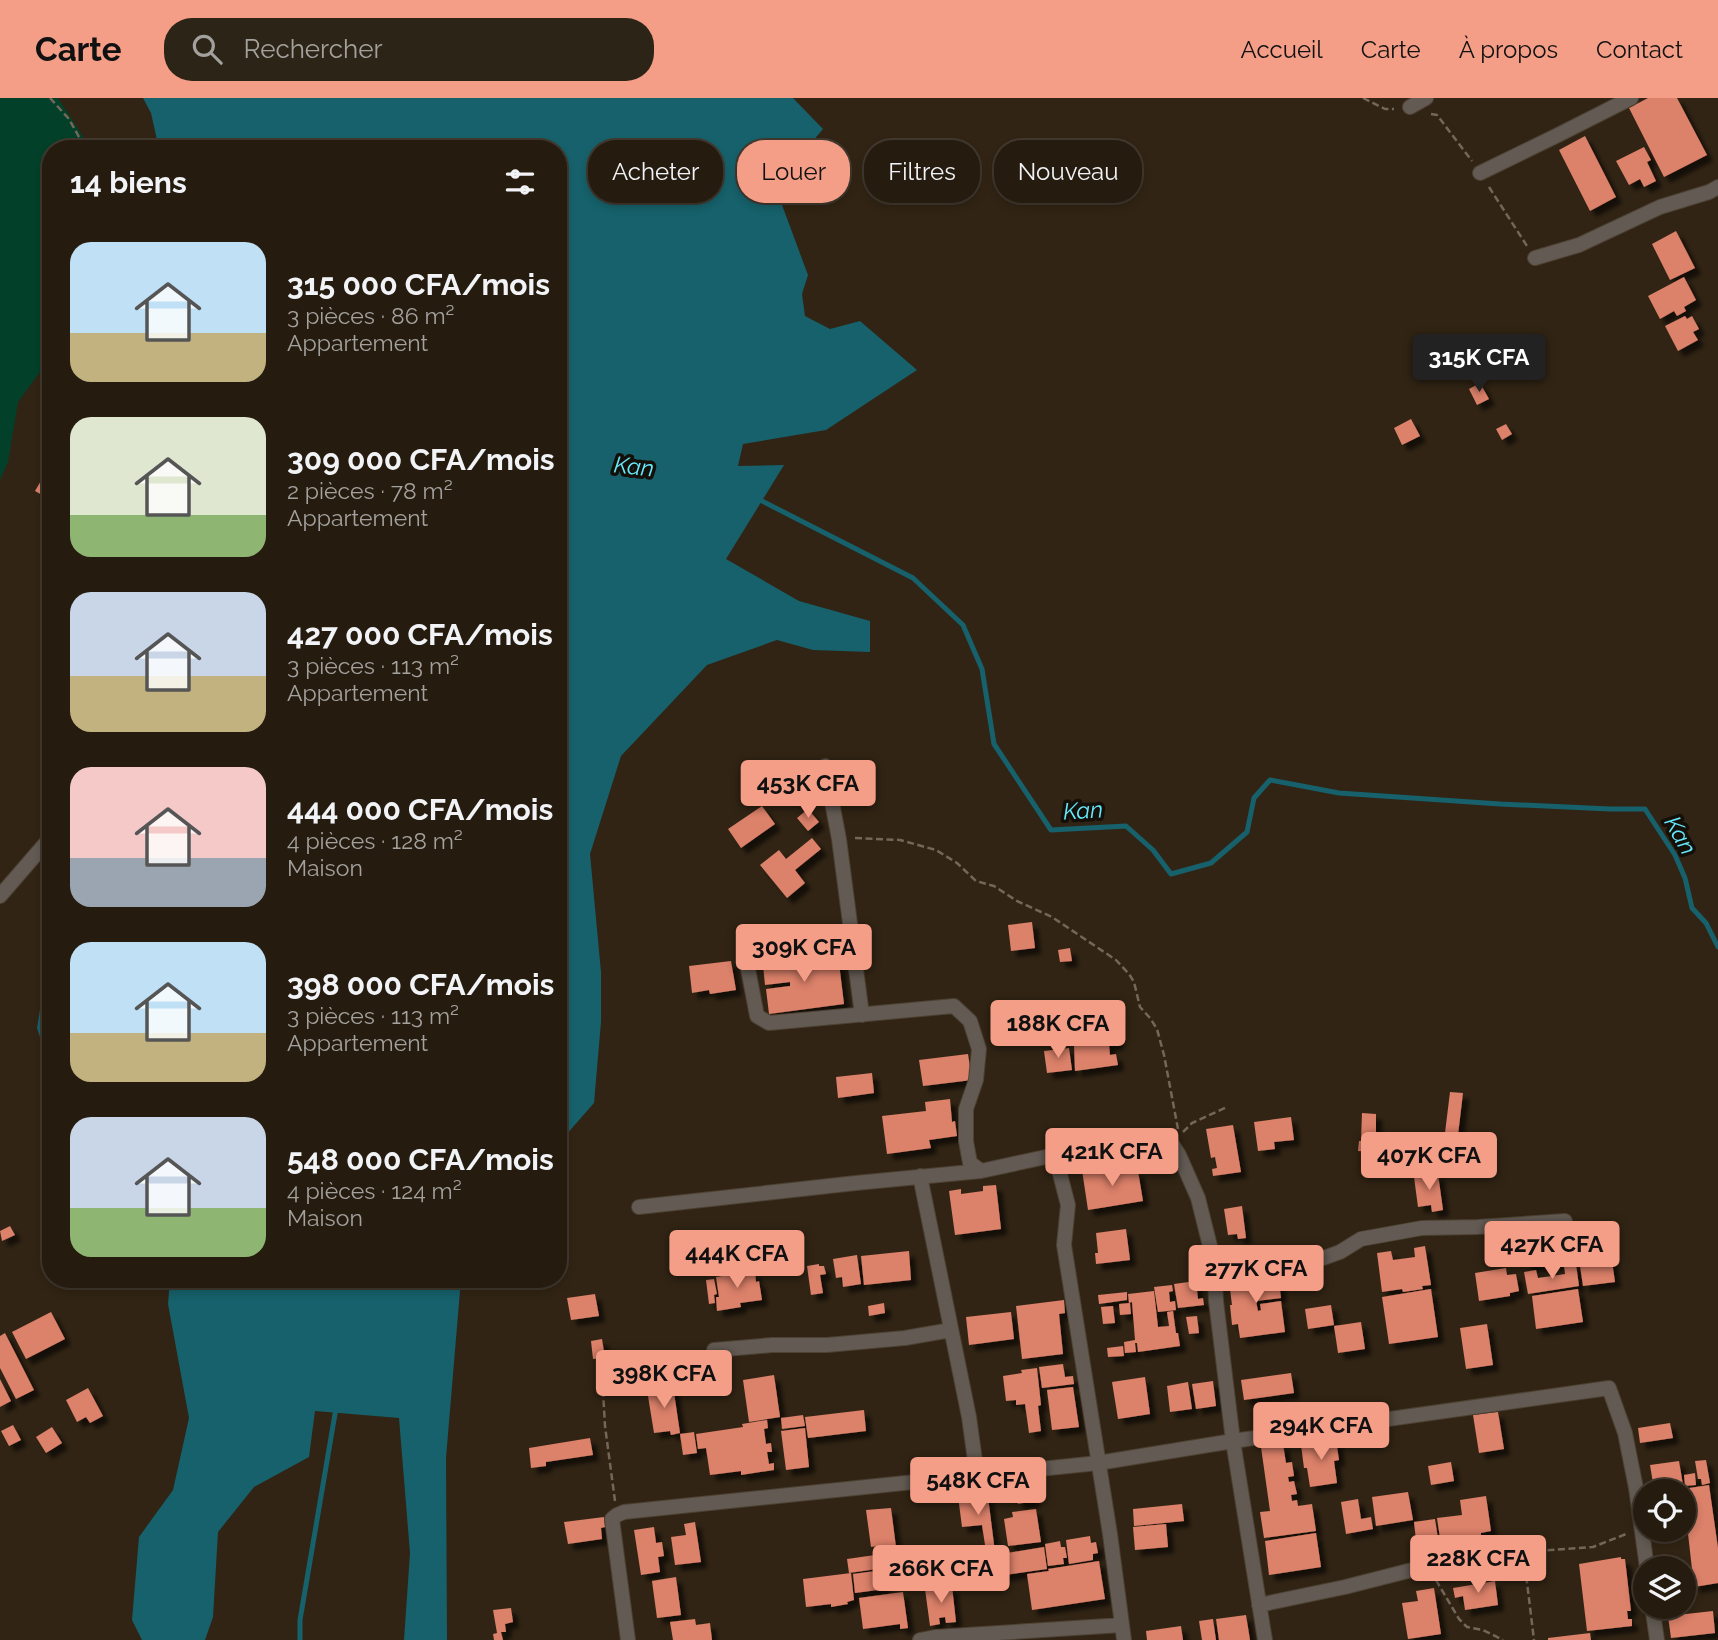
<!DOCTYPE html>
<html lang="fr">
<head>
<meta charset="utf-8">
<style>
  body { margin:0; font-family:Raleway,sans-serif; background:#2d2418; color:#f1f3f6; height:100vh; display:flex; flex-direction:column; font-size:26px; white-space:nowrap }
  * { box-sizing:border-box; margin:0 }
  p { font-size:23px; color:#a3a19e }
  .icon { flex:none; width:38px; height:38px; fill:none; stroke:currentColor; stroke-width:2; stroke-linecap:round; stroke-linejoin:round }
  .map { position:relative; flex:1; overflow:hidden }
  .details { position:absolute; left:42px; top:42px; width:525px; height:1148px; display:flex; flex-direction:column; background:#251b0f; border-radius:28px; box-shadow:0 4px 10px #0003,0 0 0 2px #42392f }
  .details>* { flex:none }
  .hud { position:absolute; left:588px; top:42px; width:665px; height:63px; display:flex; gap:14px }
  .fabs { position:absolute; left:1633px; top:1381px; display:grid; gap:14px }
  .fabs a { display:grid; place-items:center; width:63px; height:63px; border-radius:50%; background:#251b0f; box-shadow:0 4px 10px #0003,0 0 0 2px #42392f; font-size:35px }
  .price { position:absolute; translate:-50% -60px; padding:0 16px; border-radius:7px; background:#f49e87; color:#111; font-size:23px; line-height:46px; filter:drop-shadow(0 2px 4px #0008) }
  .price::after { content:''; position:absolute; left:50%; top:42px; width:21px; height:16px; margin-left:-10px; background:inherit; clip-path:polygon(0 0,100% 0,50% 100%) }
  .price.on { background:#222; color:#fff }
  ul { padding:0; list-style:none }
  li { display:flex; align-items:center; gap:21px; height:175px; padding:0 28px }
  li span { display:grid; place-items:center; flex:none; width:196px; height:140px; border-radius:21px; color:#555 }
  li>.icon { margin-inline-start:auto }
  span .icon { width:84px; height:84px; fill:#fffc; stroke-width:1 }
  li b { font-size:30px }
  h2 { display:flex; justify-content:space-between; align-items:center; height:84px; padding:0 28px; font-size:30px }
  .pill { padding:0 24px; border-radius:28px; background:#251b0f; box-shadow:0 4px 10px #0003,0 0 0 2px #42392f; font-size:24px; line-height:63px }
  .pill.on { background:#f49e87; color:#111 }
  header { display:flex; align-items:center; gap:42px; box-sizing:border-box; height:98px; padding:0 35px; background:#f49e87; color:#111 }
  header strong { font-size:33px }
  nav { display:flex; gap:38px; margin-inline-start:auto; font-size:24px }
  .search { width:490px; height:63px; background:#2d2418; display:flex; align-items:center; gap:18px; box-sizing:border-box; padding:0 24px; border-radius:28px; color:#a3a19e; font-size:26px }
  .map>svg:first-child { display:block }
</style>
</head>
<body>
<header>
<strong>Carte</strong>
<div class="search"><svg class="icon" aria-label="search" viewBox="0 0 24 24"><circle cx="10" cy="10" r="6"/><path d="M15 15l6 6"/></svg>Rechercher</div>
<nav><a>Accueil</a><a>Carte</a><a>À propos</a><a>Contact</a></nav>
</header>
<div class="map">
<svg width="1718" height="1542" viewBox="0 0 1718 1542">
  <defs>
    <filter id="shadow"><feDropShadow dx="6" dy="6" stdDeviation="2" flood-color="#0009"/></filter>
  </defs>
  <rect width="100%" height="100%" fill="#312414"/>
  <path fill="#034029" d="M0 0H58L91 51H51V259L18 304 8 364 0 382Z"/>
  <path fill="#16616b" d="M143 0H793L823 31 775 88 808 177 802 196 805 218 830 231 860 223 917 272 826 332 743 346 738 368 784 367 726 461 799 503 870 523V554L813 552 777 542 707 567 621 658 590 756 601 874V924L594 1005 558 1046V51H159L151 15Z
    M51 861V972L37 930 48 863Z
    M170 1181H461L446 1360 447 1542H404L410 1455 399 1320 315 1313 309 1359 254 1389 218 1434 213 1519 205 1542H142L132 1522 139 1439 173 1392 189 1320 168 1206Z"/>
  <g fill="none" stroke-linecap="round" stroke-linejoin="round">
    <path stroke="#16616b" stroke-width="5" d="M758 401 913 480 963 527 982 571 994 646 1051 732 1126 728 1153 752 1171 776 1211 765 1247 734 1254 700 1270 682 1339 695 1500 706 1610 711H1645L1675 757 1685 780 1692 810 1706 825 1718 849
      M300 1542V1522L336 1310"/>
  </g>
  <path fill="#dc816a" filter="url(#shadow)" d="M1648 0H1677L1707 57 1664 79 1629 10Z
    M1585 38 1616 99 1590 113 1559 52Z
    M1644 49 1651 62 1647 64 1656 83 1644 89 1640 81 1629 87 1616 63Z
    M1676 133 1695 170 1670 182 1652 146Z
    M1684 179 1696 202 1684 209 1686 213 1677 218 1674 213 1660 221 1648 198Z
    M1685 218 1687 221 1692 218 1699 231 1693 234 1698 242 1678 253 1665 228Z
    M1480 285 1489 301 1477 307 1469 291Z
    M1411 321 1420 338 1402 347 1394 330Z
    M1506 326 1512 336 1502 342 1496 331Z
    M51 366V402L35 393Z
    M762 708 775 726 741 750 728 731Z
    M808 711 819 724 808 733 797 720Z
    M812 740 821 751 795 772 805 785 787 800 760 767 779 752 786 761Z
    M1032 824 1035 850 1011 853 1008 827Z
    M1070 850 1072 863 1060 864 1058 852Z
    M838 857 844 906 769 916 766 891 790 888V884L765 887 763 867Z
    M731 863 736 892 710 896 709 892 692 895 689 868Z
    M1069 920H1117V946H1109L1110 957 1116 956 1118 967 1075 973 1074 947H1070Z
    M1069 950 1072 972 1047 975 1044 953Z
    M968 956 972 982 923 988 919 962Z
    M872 975 874 995 838 1000 836 979Z
    M1450 994 1463 995 1457 1045 1444 1043Z
    M950 1001 952 1024 955 1023 957 1038 929 1042 931 1050 887 1056 882 1018 926 1013 925 1004Z
    M1362 1015 1376 1016V1054L1358 1053 1359 1043H1361Z
    M1291 1019 1294 1042 1274 1044 1275 1051 1258 1053 1254 1024Z
    M1233 1027 1241 1074 1213 1078 1212 1071 1217 1070 1215 1059 1211 1060 1206 1031Z
    M1434 1047 1436 1062 1410 1066 1408 1051Z
    M1124 1066 1126 1075 1138 1073 1143 1103 1088 1112 1082 1072 1094 1071 1095 1075 1112 1072 1111 1068Z
    M1438 1076 1443 1112 1432 1114 1431 1107 1418 1109 1414 1079Z
    M996 1087 1001 1131 955 1137 949 1093 961 1091V1096L983 1093V1088Z
    M1242 1108 1246 1140 1238 1141 1237 1136 1228 1137 1224 1111Z
    M10 1128 15 1137 2 1143 0 1133Z
    M1126 1131 1130 1162 1096 1166 1095 1155H1098L1096 1135Z
    M1565 1134 1569 1163 1526 1169 1522 1140Z
    M1425 1148 1431 1187 1422 1188 1423 1191 1403 1194 1402 1191 1382 1194 1377 1155 1391 1153 1393 1162 1415 1159 1414 1150Z
    M909 1153 911 1182 864 1187 861 1158Z
    M1611 1156 1615 1184 1583 1188 1579 1161Z
    M857 1157 861 1186 843 1189 842 1179 836 1180 833 1161Z
    M819 1166V1168H824L826 1176 820 1177 823 1195 811 1197 807 1168Z
    M1576 1166 1579 1188 1528 1196 1524 1174 1536 1172 1538 1180 1565 1176 1564 1168Z
    M1506 1170 1507 1177 1516 1176 1519 1193 1510 1195V1198L1479 1203 1475 1175Z
    M1270 1171 1271 1177 1278 1176 1281 1200 1256 1203 1258 1213 1261 1212 1260 1206 1281 1203 1285 1234 1240 1240 1238 1226 1232 1227 1230 1207H1232L1229 1183 1235 1182 1234 1177 1247 1175 1248 1180 1258 1179 1257 1173Z
    M755 1173 756 1184 759 1183 762 1202 740 1205 741 1209 717 1213 716 1199H719L716 1179Z
    M714 1181 717 1196 714 1197 715 1205 709 1206 706 1182Z
    M1196 1183 1198 1201 1203 1200 1204 1207 1178 1210 1174 1186Z
    M1172 1187 1173 1193 1169 1194 1170 1204 1175 1203 1176 1212 1158 1214 1154 1189Z
    M1431 1191 1438 1239 1389 1246 1382 1199Z
    M1578 1191 1583 1224 1536 1231 1532 1198Z
    M1154 1193 1158 1229 1169 1228 1167 1214 1173 1213 1176 1235H1178L1180 1248 1138 1254 1137 1245H1135L1136 1254 1125 1255 1124 1244 1135 1242 1132 1204 1129 1205 1128 1196Z
    M1127 1194V1202L1099 1206 1098 1197Z
    M595 1196 599 1218 571 1222 567 1200Z
    M1064 1202 1065 1215 1059 1216 1063 1256 1022 1261 1016 1208Z
    M884 1205 885 1215 869 1218 868 1208Z
    M1130 1205 1131 1216 1120 1217 1119 1206Z
    M1331 1207 1334 1227 1308 1231 1305 1211Z
    M1113 1208 1115 1225 1103 1226 1101 1209Z
    M51 1214 65 1241 26 1261 12 1234Z
    M1011 1214 1014 1241 969 1247 966 1219Z
    M1197 1218 1199 1235 1189 1236 1186 1219Z
    M1361 1224 1365 1251 1338 1255 1334 1228Z
    M1487 1226 1493 1267 1466 1271 1460 1230Z
    M5 1235 34 1292 16 1301 0 1270V1238Z
    M602 1241 605 1260 593 1261 591 1243Z
    M1123 1248 1124 1258 1108 1259 1107 1250Z
    M1063 1266 1065 1279 1073 1278 1074 1286 1042 1290 1039 1269Z
    M1037 1270 1041 1307 1038 1308 1041 1333 1029 1335 1025 1306 1016 1307V1302L1006 1303 1003 1278 1022 1275 1021 1272Z
    M1291 1275 1294 1295 1244 1302 1241 1282Z
    M774 1277 780 1319 749 1324 743 1282Z
    M1145 1279 1150 1316 1118 1321 1112 1284Z
    M0 1281 11 1303 0 1309Z
    M1213 1283 1216 1308 1196 1311 1192 1286Z
    M1188 1284 1192 1311 1170 1314 1167 1288Z
    M673 1288 680 1335 671 1337 670 1333 654 1335 647 1292Z
    M1073 1289 1079 1329 1052 1332 1047 1292Z
    M88 1290 103 1318 90 1325 86 1319 77 1324 66 1302Z
    M864 1312 866 1333 808 1340 805 1319Z
    M1498 1314 1504 1351 1479 1355 1473 1317Z
    M803 1317 805 1328 782 1331 781 1320Z
    M767 1322 768 1330 764 1331 766 1346 771 1345 772 1354H767L769 1366 774 1365V1372L741 1377V1373L710 1377 706 1350 698 1351 696 1336 743 1329 742 1326Z
    M1670 1325 1673 1340 1640 1345 1638 1330Z
    M13 1327 21 1342 9 1348 1 1333Z
    M52 1329 62 1345 46 1355 36 1339Z
    M805 1330 809 1369 786 1372 781 1333Z
    M694 1334 697 1355 683 1357 680 1336Z
    M590 1340 593 1357 546 1364V1368L531 1370 529 1350Z
    M1336 1342 1339 1362 1334 1363 1337 1385 1310 1389 1307 1370H1304L1301 1347Z
    M1283 1346 1286 1365 1292 1364 1294 1378 1288 1379 1289 1384 1294 1383 1297 1396 1291 1397 1292 1403 1297 1402 1298 1408 1312 1406 1316 1433 1264 1440 1260 1414 1270 1413 1261 1349Z
    M1706 1362 1710 1385 1702 1387 1701 1381H1698L1695 1363Z
    M1679 1363 1683 1387 1654 1391 1650 1367Z
    M1451 1364 1454 1383 1431 1387 1428 1368Z
    M1695 1375 1696 1387 1685 1388 1684 1377Z
    M1709 1387 1718 1450V1485L1694 1489 1683 1391Z
    M1032 1388 1034 1403 1018 1406 1015 1391Z
    M987 1391 995 1454 979 1456 978 1448 985 1447 982 1427 962 1429 958 1398 979 1396 978 1392Z
    M1408 1394 1413 1422 1376 1428 1372 1399Z
    M1486 1398 1491 1433 1481 1435V1438L1466 1441V1443L1441 1447 1437 1420 1462 1417 1460 1402Z
    M1358 1401 1361 1421 1371 1419 1373 1431 1346 1436 1341 1404Z
    M1182 1406 1184 1423 1134 1428 1133 1411Z
    M891 1410 896 1449 887 1450 886 1447 871 1449 866 1412Z
    M1036 1411 1041 1444 1008 1448 1004 1421 1013 1419 1012 1414Z
    M604 1419 605 1429 601 1430 602 1441 568 1446 564 1424Z
    M1435 1421 1439 1447 1417 1451 1414 1424Z
    M695 1424 701 1464 675 1467 671 1439 686 1437 684 1426Z
    M1166 1426 1168 1449 1135 1452 1133 1429Z
    M654 1429 656 1445 662 1444 664 1458 658 1459 660 1474 641 1477 634 1432Z
    M1316 1435 1321 1469 1269 1477 1265 1443Z
    M1090 1438 1091 1445 1096 1444 1098 1455 1093 1456V1462L1069 1466 1066 1442Z
    M1060 1443 1061 1449H1065L1067 1460H1063L1064 1466 1048 1468 1045 1446Z
    M1044 1449 1047 1471 998 1478 995 1457Z
    M896 1454 898 1468 849 1475 847 1461Z
    M1621 1459V1461H1625L1631 1513H1627L1628 1521H1632V1528L1587 1533 1579 1466Z
    M1099 1463 1105 1501 1032 1512 1027 1476 1049 1473 1048 1471Z
    M930 1467 931 1479 908 1482 907 1470Z
    M883 1472 885 1491 855 1495 853 1476Z
    M851 1475 854 1502 847 1504 848 1506 831 1509V1506L806 1509 803 1481Z
    M676 1479 681 1517 657 1520 652 1483Z
    M1495 1483 1498 1507 1465 1512 1463 1498 1455 1500 1453 1490Z
    M952 1488 956 1524 946 1525 945 1519 939 1520 940 1526 930 1528 925 1491Z
    M1434 1490 1441 1536 1408 1541 1402 1505 1418 1503 1416 1493Z
    M903 1494 908 1530 900 1531V1526L863 1531 859 1500Z
    M511 1510 513 1524 505 1526 506 1534H501L503 1542H494L493 1536 497 1535 493 1512Z
    M1713 1513 1715 1535 1671 1540 1668 1518Z
    M1246 1517 1250 1542H1219L1216 1521Z
    M695 1521 696 1527 710 1525 712 1542H673L670 1524Z
    M1213 1521 1216 1542H1202L1199 1523Z
    M1181 1528 1183 1542H1147L1146 1533Z
    M1590 1535 1591 1542H1548V1540Z"/>
  <g fill="none" stroke-linecap="round" stroke-linejoin="round">
    <defs>
      <path id="minor" d="M1410 9 1426 0
        M1480 75 1558 37 1631 0
        M1535 160 1579 147 1660 109 1709 94 1718 89
        M825 668 839 741 862 917
        M0 798 51 739
        M745 855 757 918 769 925 954 908 970 923 979 951 976 982 966 1011V1043L970 1065 981 1073
        M1055 1057 1068 1107 1064 1147 1110 1436 1124 1542
        M920 1078 969 1319 977 1377
        M639 1109 856 1085 981 1073 1055 1057 1161 1041 1172 1046 1179 1057 1198 1100 1214 1164 1216 1203 1233 1343 1265 1542
        M1214 1164 1279 1165 1315 1163 1340 1154 1361 1141 1422 1130 1477 1129 1565 1123
        M714 1252 772 1247H827L905 1240 951 1232
        M1259 1507 1345 1489 1467 1458 1523 1454
        M1652 1508 1657 1542
        M628 1542 612 1421 617 1417 624 1414 1098 1365 1233 1343 1609 1290 1625 1335 1636 1390 1647 1470
        M920 1542 935 1539 1122 1527"/>
    </defs>
    <use href="#minor" stroke="#4d4132" stroke-width="16"/>
    <path stroke="#736759" stroke-width="2.5" stroke-dasharray="7 3.5" stroke-linecap="butt" d="M50 0 69 21 79 39 90 51
      M1363 0 1385 11H1394
      M1431 16 1437 17 1472 63
      M1489 89 1527 148
      M855 740 900 742 936 752 957 765 976 783 994 788 1017 803 1052 819 1116 862 1129 876 1134 884 1140 909 1150 920 1157 931 1164 957 1178 1031
      M1183 1034 1192 1025 1227 1009
      M615 1403 605 1328 603 1293C632 1270 664 1265 699 1256
      M1537 1453 1593 1449 1626 1436
      M1525 1468 1534 1542
      M1436 1482 1459 1521 1467 1529 1483 1532 1503 1542"/>
    <use href="#minor" stroke="#625a53" stroke-width="14"/>
  </g>
  <g text-anchor="middle" dominant-baseline="central" stroke-width="7" stroke-linejoin="round" paint-order="stroke">
    <g font-size="23" font-style="italic" fill="#66ebfe" stroke="#140f08">
      <text transform="translate(634 368) rotate(6)">Kan</text>
      <text transform="translate(1083 712) rotate(-3)">Kan</text>
      <text transform="translate(1681 737) rotate(61)">Kan</text>
    </g>
  </g>
</svg>
<div class="fabs">
<a><svg class="icon" aria-label="locate" viewBox="0 0 24 24"><circle cx="12" cy="12" r="6"/><path d="M12 2v4M12 18v4M2 12h4M18 12h4"/></svg></a>
<a><svg class="icon" aria-label="layers" viewBox="0 0 24 24"><path d="M12 4l9 5-9 5-9-5zM3 14l9 5 9-5"/></svg></a>
</div>
<b class="price on" style="left:1479px;top:296px">315K CFA</b>
<b class="price" style="left:808px;top:722px">453K CFA</b>
<b class="price" style="left:804px;top:886px">309K CFA</b>
<b class="price" style="left:1058px;top:962px">188K CFA</b>
<b class="price" style="left:1112px;top:1090px">421K CFA</b>
<b class="price" style="left:1429px;top:1094px">407K CFA</b>
<b class="price" style="left:1552px;top:1183px">427K CFA</b>
<b class="price" style="left:737px;top:1192px">444K CFA</b>
<b class="price" style="left:1256px;top:1207px">277K CFA</b>
<b class="price" style="left:664px;top:1312px">398K CFA</b>
<b class="price" style="left:1321px;top:1364px">294K CFA</b>
<b class="price" style="left:978px;top:1419px">548K CFA</b>
<b class="price" style="left:1478px;top:1497px">228K CFA</b>
<b class="price" style="left:941px;top:1507px">266K CFA</b>
<div class="hud">
<a class="pill">Acheter</a>
<a class="pill on">Louer</a>
<a class="pill">Filtres</a>
<a class="pill">Nouveau</a>
</div>
<section class="details">
<h2>14 biens<svg class="icon" aria-label="filters" viewBox="0 0 24 24"><path d="M4 7h16M4 17h16"/><circle cx="9" cy="7" r="2"/><circle cx="15" cy="17" r="2"/></svg></h2>
<ul>
<li><span style="background:linear-gradient(#bfe0f5 65%,#c2b280 0)"><svg class="icon" aria-label="home" viewBox="0 0 24 24"><path d="M3 11l9-7 9 7M6 9v11h12V9"/></svg></span><div><b>315 000 CFA/mois</b><p>3 pièces · 86 m²</p><p>Appartement</p></div></li>
<li><span style="background:linear-gradient(#dfe7d0 70%,#8fb573 0)"><svg class="icon" aria-label="home" viewBox="0 0 24 24"><path d="M3 11l9-7 9 7M6 9v11h12V9"/></svg></span><div><b>309 000 CFA/mois</b><p>2 pièces · 78 m²</p><p>Appartement</p></div></li>
<li><span style="background:linear-gradient(#c9d6e8 60%,#c2b280 0)"><svg class="icon" aria-label="home" viewBox="0 0 24 24"><path d="M3 11l9-7 9 7M6 9v11h12V9"/></svg></span><div><b>427 000 CFA/mois</b><p>3 pièces · 113 m²</p><p>Appartement</p></div></li>
<li><span style="background:linear-gradient(#f6c9c9 65%,#9aa5b1 0)"><svg class="icon" aria-label="home" viewBox="0 0 24 24"><path d="M3 11l9-7 9 7M6 9v11h12V9"/></svg></span><div><b>444 000 CFA/mois</b><p>4 pièces · 128 m²</p><p>Maison</p></div></li>
<li><span style="background:linear-gradient(#bfe0f5 65%,#c2b280 0)"><svg class="icon" aria-label="home" viewBox="0 0 24 24"><path d="M3 11l9-7 9 7M6 9v11h12V9"/></svg></span><div><b>398 000 CFA/mois</b><p>3 pièces · 113 m²</p><p>Appartement</p></div></li>
<li><span style="background:linear-gradient(#c9d6e8 65%,#8fb573 0)"><svg class="icon" aria-label="home" viewBox="0 0 24 24"><path d="M3 11l9-7 9 7M6 9v11h12V9"/></svg></span><div><b>548 000 CFA/mois</b><p>4 pièces · 124 m²</p><p>Maison</p></div></li>
</ul>
</section>
</div>
</body>
</html>
